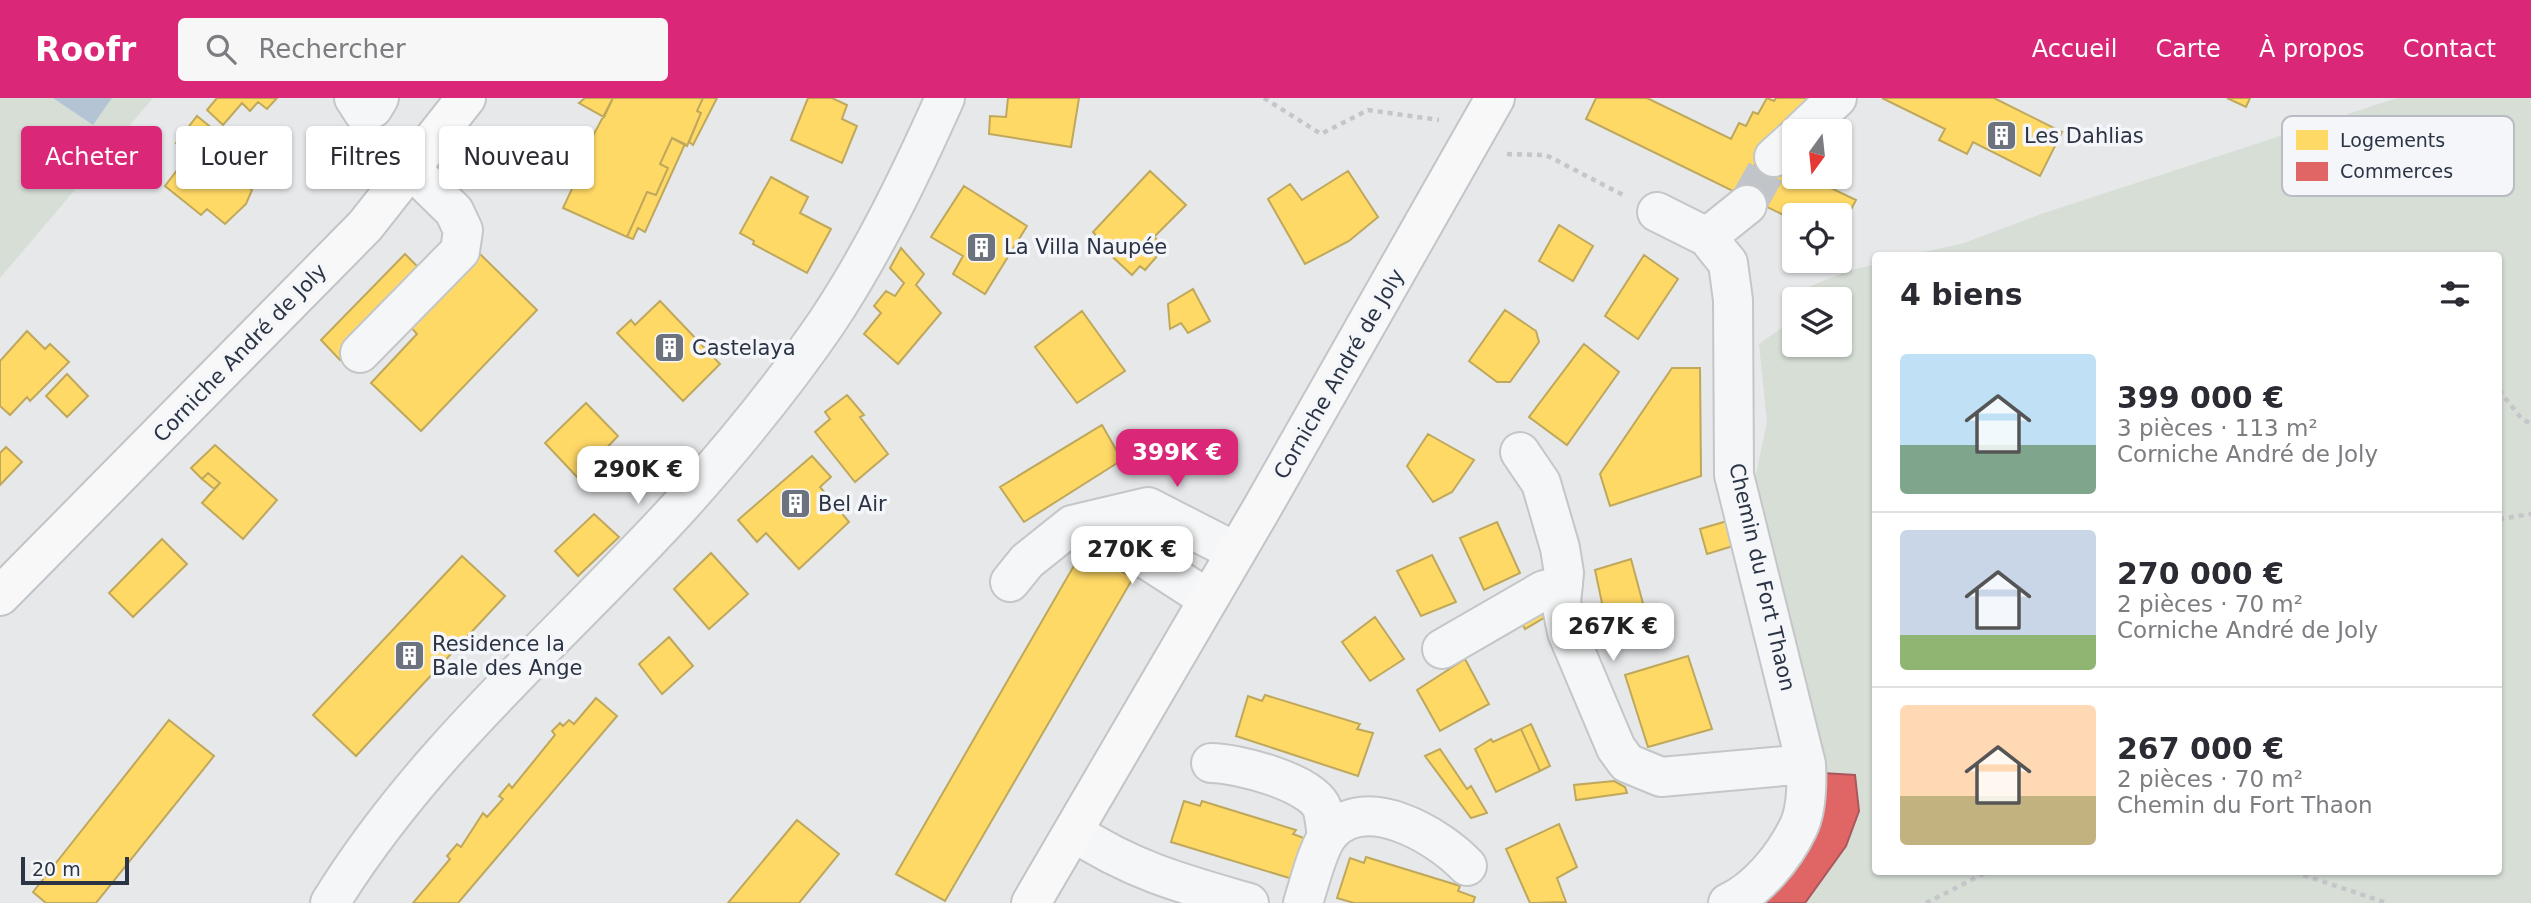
<!DOCTYPE html>
<html lang="fr">
<head>
<meta charset="utf-8">
<style>
  body { margin:0; font-family:"DejaVu Sans",sans-serif; background:#f7f7f7; color:#2b2b33; height:100vh; display:flex; flex-direction:column; font-size:26px; white-space:nowrap }
  * { box-sizing:border-box; margin:0 }
  p { font-size:23px; color:#7c7c81 }
  .icon { flex:none; width:38px; height:38px; fill:none; stroke:currentColor; stroke-width:2; stroke-linecap:round; stroke-linejoin:round }
  .map { position:relative; flex:1; overflow:hidden }
  .panel { position:absolute; left:1872px; top:154px; width:630px; height:623px; display:flex; flex-direction:column; background:#fff; border-radius:7px; box-shadow:0 2px 5px #0004 }
  .panel>* { flex:none }
  .top-card { position:absolute; left:21px; top:28px; width:665px; height:63px; display:flex; gap:14px }
  .needle { width:46px; rotate:195deg }
  .controls { position:absolute; left:1782px; top:21px; display:grid; gap:14px }
  .controls a { display:grid; place-items:center; width:70px; height:70px; border-radius:7px; background:#fff; box-shadow:0 2px 5px #0004; font-size:35px }
  .scale { position:absolute; left:21px; bottom:18px; width:108px; box-sizing:border-box; padding-left:7px; border:4px solid #2b3445; border-top:0; font-size:19px; line-height:24px; white-space:nowrap; color:#2b3445; -webkit-text-stroke:5px #f4f6f9; paint-order:stroke }
  .price { position:absolute; translate:-50% -60px; padding:0 16px; border-radius:14px; background:#fff; color:#222; font-size:23px; line-height:46px; filter:drop-shadow(0 2px 4px #0008) }
  .price::after { content:''; position:absolute; left:50%; top:42px; width:21px; height:16px; margin-left:-10px; background:inherit; clip-path:polygon(0 0,100% 0,50% 100%) }
  .price.on { background:#db2777; color:#fff }
  ul { padding:0; list-style:none }
  li { display:flex; align-items:center; gap:21px; height:175px; padding:0 28px }
  li+li { border-top:2px solid #e1e1e2 }
  li span { display:grid; place-items:center; flex:none; width:196px; height:140px; border-radius:7px; color:#555 }
  li>.icon { margin-inline-start:auto }
  span .icon { width:84px; height:84px; fill:#fffc; stroke-width:1 }
  li b { font-size:30px }
  h2 { display:flex; justify-content:space-between; align-items:center; height:84px; padding:0 28px; font-size:30px }
  .tag { padding:0 24px; border-radius:7px; background:#fff; box-shadow:0 2px 5px #0004; font-size:24px; line-height:63px }
  .tag.on { background:#db2777; color:#fff }
  header { display:flex; align-items:center; gap:42px; box-sizing:border-box; height:98px; padding:0 35px; background:#db2777; color:#fff }
  header strong { font-size:33px }
  nav { display:flex; gap:38px; margin-inline-start:auto; font-size:24px }
  .search { width:490px; height:63px; background:#f7f7f7; display:flex; align-items:center; gap:18px; box-sizing:border-box; padding:0 24px; border-radius:7px; color:#7c7c81; font-size:26px }
  .map>svg:first-child { display:block }
</style>
</head>
<body>
<header>
<strong>Roofr</strong>
<div class="search"><svg class="icon" aria-label="search" viewBox="0 0 24 24"><circle cx="10" cy="10" r="6"/><path d="M15 15l6 6"/></svg>Rechercher</div>
<nav><a>Accueil</a><a>Carte</a><a>À propos</a><a>Contact</a></nav>
</header>
<div class="map">
<svg width="2531" height="805" viewBox="0 0 2531 805">
  <rect width="100%" height="100%" fill="#e6e8ea"/>
  <path fill="#d6ded6" d="M0 0H153L0 180Z
    M2397 0H2531V805H1754L1798 758 1752 395 1767 324 1759 246 1794 221V247H1839V201H1796V194L1848 173 1876 166V774H2499V158L1911 157 1964 145 2041 116Z"/>
  <path fill="#b4c4d5" d="M53 0H112L93 27Z"/>
  <path fill="#ffd966" stroke="#bfa85c" stroke-width="2" d="M217 0H277L267 11 258 4 250 13 242 5 223 27 207 12Z
    M585 0H613L604 19 579 5Z
    M613 0H703L697 13 701 15 687 48 672 40 660 66 668 70 656 97 647 94 627 139 563 110 586 61 588 55 585 53Z
    M703 0H717L693 47 689 44 701 15 697 13Z
    M808 0H832L847 7 842 21 857 28 842 65 791 42Z
    M1008 0H1079L1071 49 989 36 990 18 1006 19Z
    M1596 0H1647L1731 41 1739 25 1746 28 1753 14 1758 16 1767 0 1774 3 1776 0H1819L1761 56 1739 96 1586 21Z
    M1882 0H1994L2062 34 2040 78 1973 44 1967 56 1939 42 1945 31Z
    M2227 0H2250L2246 9Z
    M197 18 229 44 236 36 264 57 242 85 252 92 246 106 225 126 207 111 201 117 165 88 181 67 185 71 194 59 176 45Z
    M672 40 685 46 645 134 638 130 633 141 627 139 647 94 656 97 668 70 660 66Z
    M562 42 588 55 586 61 559 49Z
    M1762 56 1794 72V79H1808L1856 102 1839 135V117H1794V122L1740 96Z
    M1150 73 1186 107 1154 139 1165 149 1145 172 1140 168 1132 177 1102 149 1104 147 1093 134Z
    M1348 73 1378 119 1349 143 1305 166 1268 101 1290 86 1302 102Z
    M771 79 808 99 800 115 831 131 807 175 753 146 754 143 740 135Z
    M964 88 1027 128 985 196 953 176 963 158 931 139Z
    M1559 127 1593 148 1573 183 1539 163Z
    M901 150 924 176 916 187 941 215 898 266 864 236 881 215 874 208 886 193 895 198 904 185 890 170Z
    M478 154 537 212 421 333 371 285 417 236 409 227Z
    M405 156 423 174 340 262 321 242Z
    M1644 157 1678 181 1638 241 1605 218Z
    M1193 191 1210 223 1188 235 1181 225 1170 231 1168 206Z
    M660 203 720 266 683 303 617 235 631 222 635 227Z
    M1505 212 1536 233 1539 244 1510 284H1497L1469 263Z
    M1082 213 1125 273 1077 305 1035 249Z
    M27 233 45 251 50 246 69 264 30 303 27 299 10 317 0 308V263Z
    M1584 246 1619 274 1567 347 1529 319Z
    M1672 270H1700L1701 378 1610 408 1600 376Z
    M67 276 88 298 67 319 46 298Z
    M847 297 864 317 860 319 888 356 855 384 815 334 830 321 825 314Z
    M586 305 618 338 578 380 545 345Z
    M1102 327 1122 362 1024 424 1000 389Z
    M1428 336 1474 362 1452 394 1433 404 1407 368Z
    M215 347 277 402 243 441 202 405 220 385 208 375 202 381 191 370Z
    M6 349 22 364 0 387V355Z
    M812 358 831 379 820 389 849 424 799 471 766 435 757 444 738 422Z
    M208 375 220 385 214 391 202 381Z
    M594 416 619 439 578 478 555 453Z
    M1727 423 1733 448 1707 456 1700 431Z
    M1497 424 1520 475 1484 492 1460 440Z
    M162 441 187 466 133 519 109 495Z
    M1083 452 1133 480 945 803 896 776Z
    M711 455 748 496 709 531 674 491Z
    M1432 457 1456 504 1421 518 1397 473Z
    M462 458 505 498 356 658 313 617Z
    M1631 461 1648 524 1599 540 1590 509 1602 505 1595 472Z
    M1541 506 1547 518 1525 531 1518 518Z
    M1375 519 1404 561 1370 583 1342 544Z
    M669 539 693 568 662 596 639 566Z
    M1688 558 1712 631 1648 649 1625 577Z
    M1465 561 1489 606 1440 633 1417 592Z
    M1265 597 1360 626 1357 631 1373 635 1358 678 1236 638 1248 598 1262 603Z
    M596 600 617 618 458 805H413L450 761 447 758 457 746 461 749 483 715 487 719 503 701 499 698 509 686 512 690 555 637 552 633 560 625 563 628 569 622 574 626Z
    M169 622 214 658 96 805H46L33 794Z
    M1531 626 1550 668 1540 673 1521 631Z
    M1521 631 1540 673 1496 694 1475 651 1491 641 1493 644Z
    M1440 651 1467 691 1471 688 1487 715 1471 720 1425 658Z
    M1614 683 1625 689 1627 695 1576 702 1574 687Z
    M1184 703 1200 708 1202 703 1296 732 1293 736 1309 742 1296 782 1171 744Z
    M797 722 839 756 799 805H728Z
    M1559 726 1577 769 1557 780 1566 804 1530 805 1506 751Z
    M1366 759 1460 788 1458 793 1475 799 1473 805H1354L1337 800 1350 760 1364 765Z"/>
  <path fill="#e06666" stroke="#aa575c" stroke-width="2" d="M1822 675 1855 677 1859 713 1846 748 1805 805H1754Z"/>
  <g fill="none" stroke-linecap="round" stroke-linejoin="round">
    <path stroke="#c1c4c9" stroke-width="38" stroke-dasharray="38 19" stroke-linecap="butt" d="M1747 107 1774 59"/>
    <defs>
      <path id="minor" d="M354 0 363 14 373 10 379 0
        M1802 33 1837 0
        M1774 59 1794 41
        M1657 114 1707 139 1728 165 1733 202 1734 377 1806 666C1807 686 1807 712 1798 730 1784 759 1757 792 1728 805
        M1707 139 1747 107
        M360 255 460 153 463 132 454 113 411 71
        M1520 354 1541 385 1560 450 1564 475 1561 504 1567 534 1616 650 1627 665 1661 679 1806 666
        M1107 420 1129 450 1208 501
        M1010 484 1027 463 1072 427 1148 409 1236 454
        M1442 551 1544 492 1563 487
        M1211 665C1236 665 1312 684 1322 710 1325 718 1325 728 1327 737
        M1074 734C1131 772 1183 786 1249 805
        M330 805C424 652 562 538 682 406 733 349 784 287 827 224 873 155 911 76 945 0
        M1303 805C1309 787 1318 748 1330 735 1365 694 1439 738 1467 768"/>
      <path id="major" d="M0 498 365 128 466 0
        M1031 805 1262 410 1495 0"/>
    </defs>
    <use href="#minor" stroke="#c4c6c8" stroke-width="42"/>
    <use href="#major" stroke="#c2c5c8" stroke-width="42"/>
    <path stroke="#c5c6ca" stroke-width="4.5" stroke-dasharray="5 5" stroke-linecap="butt" d="M1264 0 1321 36 1368 12 1439 22
      M1507 56 1546 57 1625 98
      M2499 292 2521 320 2531 326
      M2499 421 2531 416
      M2294 774 2387 805
      M1926 805 1987 774"/>
    <use href="#minor" stroke="#f5f6f7" stroke-width="38"/>
    <use href="#major" stroke="#f8f8f8" stroke-width="38"/>
  </g>
  <defs>
    <symbol id="building-square" viewBox="-11 -11 22 22"><rect x="-9" y="-9" width="18" height="18" rx="4" fill="#6c737f" stroke="#f4f6f9"/><path d="M-4-6H4V6H1V3H-1V6H-4ZM-2.5-4.3h1.7v1.8h-1.7ZM.8-4.3h1.7v1.8H.8ZM-2.5-1h1.7V.8h-1.7ZM.8-1h1.7V.8H.8Z" fill="#fff"/></symbol>
  </defs>
  <g fill-rule="evenodd">
    <use href="#building-square" x="1984" y="20" width="35" height="35"/>
    <use href="#building-square" x="964" y="132" width="35" height="35"/>
    <use href="#building-square" x="652" y="232" width="35" height="35"/>
    <use href="#building-square" x="778" y="388" width="35" height="35"/>
    <use href="#building-square" x="392" y="540" width="35" height="35"/>
  </g>
  <g text-anchor="middle" dominant-baseline="central" stroke-width="7" stroke-linejoin="round" paint-order="stroke">
    <g font-size="21" fill="#2b3445" stroke="#f4f6f9" text-anchor="start">
      <text x="2024" y="38">Les Dahlias</text>
      <text x="1004" y="149">La Villa Naupée</text>
      <text x="692" y="250">Castelaya</text>
      <text x="818" y="406">Bel Air</text>
      <text x="432" y="546">Residence la<tspan x="432" dy="24">Bale des Ange</tspan></text>
    </g>
    <g font-size="21" fill="#2b3445" stroke="#f4f6f9">
      <text transform="translate(240 255) rotate(-46)">Corniche André de Joly</text>
      <text transform="translate(1339 276) rotate(-60)">Corniche André de Joly</text>
      <text transform="translate(1762 479) rotate(77)">Chemin du Fort Thaon</text>
    </g>
  </g>
  <rect x="2282" y="18" width="232" height="80" rx="10" fill="#f4f6f9" stroke="#b8bcc3" stroke-width="2"/>
  <rect x="2296" y="32" width="32" height="20" fill="#ffd966"/>
  <rect x="2296" y="64" width="32" height="19" fill="#e06666"/>
  <g font-size="19" fill="#2b3445">
    <text x="2340" y="49">Logements</text>
    <text x="2340" y="80">Commerces</text>
  </g>
</svg>
<div class="controls">
<a><svg class="needle" viewBox="-14 -14 28 28"><path d="M0-13l5 13h-10z" fill="#e53935"/><path d="M0 13l5-13h-10z" fill="#7c7c81"/></svg></a>
<a><svg class="icon" aria-label="locate" viewBox="0 0 24 24"><circle cx="12" cy="12" r="6"/><path d="M12 2v4M12 18v4M2 12h4M18 12h4"/></svg></a>
<a><svg class="icon" aria-label="layers" viewBox="0 0 24 24"><path d="M12 4l9 5-9 5-9-5zM3 14l9 5 9-5"/></svg></a>
</div>
<div class="scale">20 m</div>
<b class="price on" style="left:1177px;top:391px">399K €</b>
<b class="price" style="left:638px;top:408px">290K €</b>
<b class="price" style="left:1132px;top:488px">270K €</b>
<b class="price" style="left:1613px;top:565px">267K €</b>
<div class="top-card">
<a class="tag on">Acheter</a>
<a class="tag">Louer</a>
<a class="tag">Filtres</a>
<a class="tag">Nouveau</a>
</div>
<section class="panel">
<h2>4 biens<svg class="icon" aria-label="filters" viewBox="0 0 24 24"><path d="M4 7h16M4 17h16"/><circle cx="9" cy="7" r="2"/><circle cx="15" cy="17" r="2"/></svg></h2>
<ul>
<li><span style="background:linear-gradient(#bfe0f5 65%,#7fa58c 0)"><svg class="icon" aria-label="home" viewBox="0 0 24 24"><path d="M3 11l9-7 9 7M6 9v11h12V9"/></svg></span><div><b>399 000 €</b><p>3 pièces · 113 m²</p><p>Corniche André de Joly</p></div></li>
<li><span style="background:linear-gradient(#c9d6e8 75%,#8fb573 0)"><svg class="icon" aria-label="home" viewBox="0 0 24 24"><path d="M3 11l9-7 9 7M6 9v11h12V9"/></svg></span><div><b>270 000 €</b><p>2 pièces · 70 m²</p><p>Corniche André de Joly</p></div></li>
<li><span style="background:linear-gradient(#ffd9b3 65%,#c2b280 0)"><svg class="icon" aria-label="home" viewBox="0 0 24 24"><path d="M3 11l9-7 9 7M6 9v11h12V9"/></svg></span><div><b>267 000 €</b><p>2 pièces · 70 m²</p><p>Chemin du Fort Thaon</p></div></li>
</ul>
</section>
</div>
</body>
</html>
